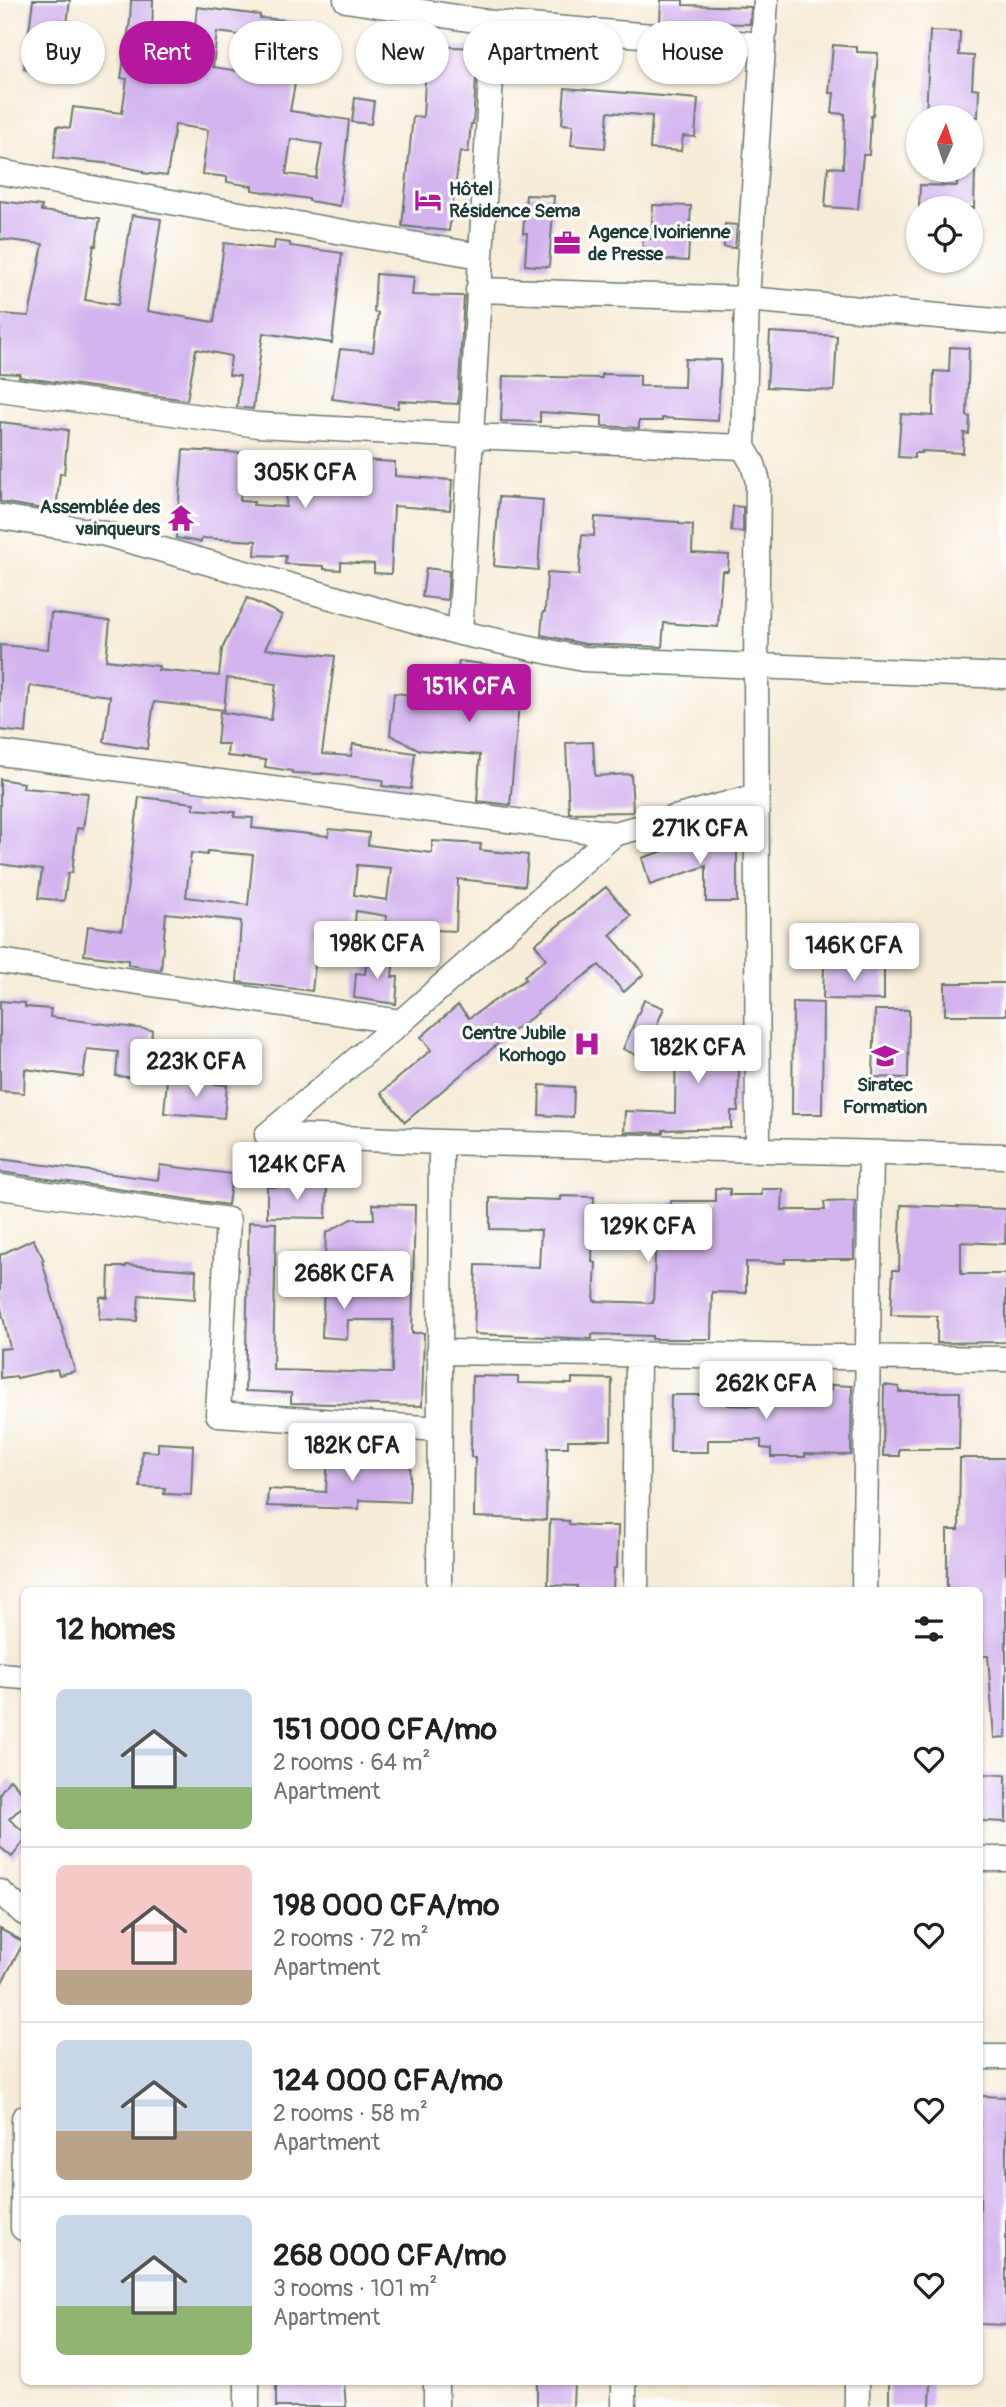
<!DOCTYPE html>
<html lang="en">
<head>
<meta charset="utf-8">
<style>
  body { margin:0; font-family:Pangolin,sans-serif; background:#f6f6f6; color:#202124; height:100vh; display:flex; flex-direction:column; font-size:26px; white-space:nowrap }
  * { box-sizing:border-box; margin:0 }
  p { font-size:23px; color:#757577 }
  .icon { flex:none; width:38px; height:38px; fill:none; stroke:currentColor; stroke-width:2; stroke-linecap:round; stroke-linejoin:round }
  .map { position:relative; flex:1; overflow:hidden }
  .details { position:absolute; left:21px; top:1587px; width:962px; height:798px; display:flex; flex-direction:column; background:#fff; border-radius:10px; box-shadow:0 2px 5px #0004 }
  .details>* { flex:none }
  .hud { position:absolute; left:21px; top:21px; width:964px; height:63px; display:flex; gap:14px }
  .needle { width:46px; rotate:3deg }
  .buttons { position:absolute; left:906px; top:105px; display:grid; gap:14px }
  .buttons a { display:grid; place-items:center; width:77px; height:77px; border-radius:50%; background:#fff; box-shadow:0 2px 5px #0004; font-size:35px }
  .price { position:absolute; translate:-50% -60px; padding:0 16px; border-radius:7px; background:#fff; color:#222; font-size:23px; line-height:46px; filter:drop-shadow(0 2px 4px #0008) }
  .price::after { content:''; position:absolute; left:50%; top:42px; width:21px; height:16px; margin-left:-10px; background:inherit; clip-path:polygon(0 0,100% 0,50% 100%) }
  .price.selected { background:#b5179e; color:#fff }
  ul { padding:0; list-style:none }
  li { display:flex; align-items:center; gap:21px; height:175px; padding:0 35px }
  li+li { border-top:2px solid #e0e0e0 }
  li span { display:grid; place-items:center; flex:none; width:196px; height:140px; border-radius:10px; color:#555 }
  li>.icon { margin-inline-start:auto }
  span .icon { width:84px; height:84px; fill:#fffc; stroke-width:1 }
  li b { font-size:30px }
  h2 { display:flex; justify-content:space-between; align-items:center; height:84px; padding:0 35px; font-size:30px }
  .pill { padding:0 24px; border-radius:32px; background:#fff; box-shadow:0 2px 5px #0004; font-size:24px; line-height:63px }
  .pill.selected { background:#b5179e; color:#fff }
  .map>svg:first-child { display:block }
</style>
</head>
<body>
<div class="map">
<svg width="1006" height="2407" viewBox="0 0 1006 2407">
  <rect width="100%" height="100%" fill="#fff"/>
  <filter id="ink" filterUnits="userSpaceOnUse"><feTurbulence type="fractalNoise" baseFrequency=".0143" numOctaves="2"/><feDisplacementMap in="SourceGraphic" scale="14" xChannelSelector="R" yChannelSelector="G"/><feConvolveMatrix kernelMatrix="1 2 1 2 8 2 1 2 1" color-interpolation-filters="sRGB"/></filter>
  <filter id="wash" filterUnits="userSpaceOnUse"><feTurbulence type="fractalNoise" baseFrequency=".00686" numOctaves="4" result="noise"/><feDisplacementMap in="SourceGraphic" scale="28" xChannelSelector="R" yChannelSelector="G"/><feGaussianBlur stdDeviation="1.57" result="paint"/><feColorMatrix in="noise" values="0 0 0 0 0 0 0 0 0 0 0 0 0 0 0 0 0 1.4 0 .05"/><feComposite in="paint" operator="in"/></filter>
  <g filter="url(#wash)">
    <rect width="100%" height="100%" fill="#f6ecd8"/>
    <g id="blocks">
      <path fill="#d3b4ee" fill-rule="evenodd" d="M33 0H70L61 73 24 69Z
        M131 0H153L152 39 193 46 197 7 260 15V18L310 22 306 58 300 57 290 111 349 120 340 206 309 201V199L252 190V186L227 182V177L202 174 208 130 175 125 167 176 143 173V171L112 164 54 158 57 126 70 128 73 107 122 113 127 79 121 78 130 20ZM217 32 248 36 245 72 213 67ZM291 139 322 144 316 178 286 174Z
        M661 0H683V5L751 7 750 24 660 22Z
        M930 31 960 32 959 55 974 56 972 88 979 89 978 117H926Z
        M833 45 857 47V52L878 53 873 116H871L869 155H863L858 209 825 207 828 167 843 168 845 114 832 113 834 93H829Z
        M427 46 478 48 473 124H471L468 153 460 151 449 231 402 226 413 116 423 117Z
        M565 88 698 99 695 137 683 136 681 151 650 149 652 116 608 112 605 148 571 145 573 125 562 124Z
        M355 98 374 101 371 124 352 122Z
        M958 170H975L974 208H919L920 185 957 186Z
        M526 195 554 196 549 267 525 265 527 233H523Z
        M0 201 42 206 41 211 100 218 96 246 94 245 85 300 118 305 132 215 161 219 147 311 214 322 224 243 274 249 275 241 290 243V246L342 253 332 343 263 333 253 409 237 407 240 376 229 375 231 356 196 349 187 400 19 377 20 374 0 373V314L29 316 43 244 0 239Z
        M653 205 691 206 688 261 642 258 643 238 651 239Z
        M725 224 737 225 735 248 724 247Z
        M376 274 414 277 412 295 464 296 458 404 399 401 398 408 332 399 340 349 373 352 378 313 374 312Z
        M770 332 837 336 834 391 767 387Z
        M950 347 969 348 967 416 970 417 969 434 964 433 963 453 922 451V453H914V458L898 457 901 414 933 416 934 371 949 372Z
        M685 359 721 360 718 421 662 418V421H639V428L602 426V416L540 412V422L501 421 503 376 602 378V374L640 375V386L684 387Z
        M0 422 68 430 64 474H60L56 511 0 502Z
        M183 450 243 453 240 501 254 502 253 505 286 507 287 485 300 486V478L327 480V458L395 462V476L452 480 450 510 394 506 391 574 374 573V564L341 562V570L324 569V566L285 564 286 556 255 555 256 541 202 538 201 542 176 538Z
        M499 497 543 500 538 570 494 566Z
        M733 506 743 507V532L731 531Z
        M595 517 679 522V524L693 525 692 553 729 555 728 571H722L718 627 664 623 662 647 585 644 541 635 543 612H545L547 573 579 575 582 535 594 536Z
        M426 568 449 571 447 600 422 597Z
        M247 598 282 615 265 649 335 656 322 754 351 756 353 744 415 753 411 789 382 786 383 780 322 773V774L292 773V771L265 767 266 760 227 756 228 744H217L220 712 271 720 276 684 227 678 224 710 154 702 147 749 104 742 110 696 30 686 26 733 0 730V645L48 649 51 613 110 621 106 660 159 666 158 670 219 676 222 649Z
        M459 661 522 669 510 805 477 801 480 755 420 750 390 735 394 693 454 699Z
        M593 742 595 776 631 774 633 812 569 813 566 743Z
        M0 779 24 783 23 788 88 793 83 829 77 828 72 873H68L64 901 38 898 42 870 0 864Z
        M139 797 194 803 193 809 235 812 234 817 253 818 252 828 328 836 329 829 369 833 368 845 432 853V841L481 844 480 850 528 855 525 886 458 879 456 931 410 929 409 938 384 935 387 916 356 911 353 942 318 939 312 991 237 982 241 921 166 913 161 970 128 965V960L84 955 88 926 122 930ZM208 851 253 855 248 905 186 897 191 853 207 855ZM357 865 391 868 387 900 354 895Z
        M700 839H737V902H706V866L650 885 642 858Z
        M606 887 631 916 610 935 644 974 624 992 599 965 537 1011 538 1013 514 1030 405 1122 381 1093 431 1050 421 1037 458 1005 469 1018 526 979 524 976 546 959 535 944Z
        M367 956 394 958 392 977H398L396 1004 354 998 356 973 365 974Z
        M824 965 884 966V1000L823 999Z
        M945 983H1006V1015H945Z
        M644 1000 664 1008 643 1058 623 1049Z
        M0 1001 25 1003V1007L51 1009 50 1017 152 1030 148 1079 116 1076 118 1052 87 1049 83 1077 25 1069 24 1093 0 1091Z
        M793 1002 823 1003 822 1114H792Z
        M875 1010H909L908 1078 873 1077Z
        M676 1031 740 1032 738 1111H731V1128L663 1130V1133L624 1132 625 1111 675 1113Z
        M167 1080 227 1085 224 1118 164 1113Z
        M540 1085 574 1087 573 1117 539 1115Z
        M0 1159 158 1180 160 1165 232 1174 228 1205 0 1172Z
        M267 1187H327L326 1218 267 1217Z
        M715 1188 730 1189V1195H762V1189H783L782 1210H825L824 1202 855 1201 854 1259H785V1263L746 1262V1293L712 1292 711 1339H652V1336L592 1334V1339L474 1334 476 1265 539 1267 541 1230 490 1229V1198L561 1200V1196L594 1197 592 1262 596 1263 594 1301 653 1303 657 1210H670L671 1201H715Z
        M373 1204 415 1205 412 1333H424L422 1406 291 1403V1393L245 1391 249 1222 276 1223 273 1370 392 1373 393 1320H348L347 1339 322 1337 326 1233 351 1219H374Z
        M901 1205 1006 1209 1005 1244 961 1242V1274H1006V1342L937 1343V1316L891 1315 893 1270H899Z
        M33 1239 44 1260 42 1261 75 1371 59 1375 57 1369 17 1378 16 1376 0 1378V1349L10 1348 0 1304V1255Z
        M126 1265 196 1270 195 1299 139 1295 137 1321 99 1319 100 1297 108 1298 109 1267H126Z
        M472 1376 518 1377V1383L572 1384V1378L612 1379 611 1440H568V1447H548L546 1520 474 1517 475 1457H471Z
        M831 1385 852 1386 851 1455 805 1454V1457H771V1449L761 1448V1440H708V1452H670L671 1395H708L709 1386 729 1388 727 1405 761 1406V1390H831Z
        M884 1385 899 1387V1392H960L959 1449H899V1456H883Z
        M158 1443 193 1445 191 1495 164 1494 165 1488 140 1487 142 1451 158 1452Z
        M328 1449 354 1450V1457L411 1458 409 1502 359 1500V1509L267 1506 268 1489 326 1492Z
        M960 1458H1006V1737L994 1738 988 1656H980V1590H947V1530H959Z
        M550 1520 569 1521V1524L591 1526H618L617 1568H614L613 1591H577V1586L548 1585Z
        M980 1774 1006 1775V1822L980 1821Z
        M10 1779 24 1794V1805L9 1819 24 1832V1841L12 1857 0 1847V1793Z
        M0 1929 24 1942 0 1986Z
        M980 2096 1006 2097V2325L980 2324Z
        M276 2382H344L346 2407H276Z
        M537 2382H574L573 2407H537Z
        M889 2382H931L930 2407H889Z"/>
    </g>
  </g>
  <g filter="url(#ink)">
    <use href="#blocks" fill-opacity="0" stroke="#6a7a6d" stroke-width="2"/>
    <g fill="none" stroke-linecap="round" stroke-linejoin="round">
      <defs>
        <path id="minor" d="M346 0 494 23 763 45
          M0 172 480 256
          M478 290 747 299 1006 322
          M0 389 258 425 470 436 743 447
          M0 517 102 533 460 633 583 659 1006 676
          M460 633 494 23
          M0 753 614 834 757 796
          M0 961 401 1022
          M267 1135 441 1142 1006 1156
          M267 1135 401 1022 614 834
          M758 1149 756 666 758 482 753 464 743 447 747 299 766 0
          M0 1187 228 1220 218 1414 439 1429
          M439 1352 1006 1359
          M439 1591 441 1142
          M636 1591 638 1355
          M864 1591 871 1153
          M0 1675 24 1677
          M980 1859H1006
          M0 1892 24 1913
          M980 2057H1006
          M23 2228 24 2118
          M436 2382V2407
          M247 2407V2382
          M624 2407V2382
          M857 2407V2382"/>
      </defs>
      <use href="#minor" stroke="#6a7a6d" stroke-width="27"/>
      <use href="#minor" stroke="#fff" stroke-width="24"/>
    </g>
  </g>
  <defs>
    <symbol id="hotel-bare" viewBox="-9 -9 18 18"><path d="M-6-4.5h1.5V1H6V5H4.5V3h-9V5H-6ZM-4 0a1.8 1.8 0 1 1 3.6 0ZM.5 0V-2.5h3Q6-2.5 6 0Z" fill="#b5179e" stroke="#fff" stroke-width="2.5" paint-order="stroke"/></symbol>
    <symbol id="office-bare" viewBox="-9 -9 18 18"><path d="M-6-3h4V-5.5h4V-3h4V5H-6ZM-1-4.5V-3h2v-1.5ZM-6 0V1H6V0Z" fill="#b5179e" stroke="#fff" stroke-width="2.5" paint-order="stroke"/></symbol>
    <symbol id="temple-bare" viewBox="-9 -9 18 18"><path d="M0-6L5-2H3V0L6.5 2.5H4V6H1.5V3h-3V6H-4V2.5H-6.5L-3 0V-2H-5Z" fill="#b5179e" stroke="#fff" stroke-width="2.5" paint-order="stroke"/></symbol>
    <symbol id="hospital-bare" viewBox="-9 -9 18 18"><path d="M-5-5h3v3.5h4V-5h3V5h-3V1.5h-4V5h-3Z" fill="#b5179e" stroke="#fff" stroke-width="2.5" paint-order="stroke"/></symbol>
    <symbol id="school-bare" viewBox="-9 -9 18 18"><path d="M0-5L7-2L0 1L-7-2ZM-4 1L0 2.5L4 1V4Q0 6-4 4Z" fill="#b5179e" stroke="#fff" stroke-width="2.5" paint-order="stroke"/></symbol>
  </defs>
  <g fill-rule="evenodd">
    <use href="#hotel-bare" x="409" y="181" width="38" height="38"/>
    <use href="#office-bare" x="548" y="224" width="38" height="38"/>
    <use href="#temple-bare" x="162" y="499" width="38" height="38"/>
    <use href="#hospital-bare" x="568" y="1025" width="38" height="38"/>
    <use href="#school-bare" x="866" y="1037" width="38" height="38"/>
  </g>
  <g text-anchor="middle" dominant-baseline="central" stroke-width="6" stroke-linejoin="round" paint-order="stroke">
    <g font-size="19" font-weight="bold" fill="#1f3d34" stroke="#fff" text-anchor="start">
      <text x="449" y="189">Hôtel<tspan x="449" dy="22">Résidence Sema</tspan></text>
      <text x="588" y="232">Agence Ivoirienne<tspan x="588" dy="22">de Presse</tspan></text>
      <text x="160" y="507" text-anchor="end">Assemblée des<tspan x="160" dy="22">vainqueurs</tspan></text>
      <text x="566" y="1033" text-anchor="end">Centre Jubile<tspan x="566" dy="22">Korhogo</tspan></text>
      <text x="885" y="1085" text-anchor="middle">Siratec<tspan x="885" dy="22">Formation</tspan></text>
    </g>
  </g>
</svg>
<div class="buttons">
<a><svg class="needle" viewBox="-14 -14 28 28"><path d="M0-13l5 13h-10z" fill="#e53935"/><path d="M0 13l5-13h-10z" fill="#757577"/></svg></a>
<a><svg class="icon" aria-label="locate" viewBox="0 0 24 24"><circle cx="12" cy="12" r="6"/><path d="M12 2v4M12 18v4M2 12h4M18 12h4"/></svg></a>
</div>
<b class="price" style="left:305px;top:510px">305K CFA</b>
<b class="price selected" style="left:469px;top:724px">151K CFA</b>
<b class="price" style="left:700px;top:866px">271K CFA</b>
<b class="price" style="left:377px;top:981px">198K CFA</b>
<b class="price" style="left:854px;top:983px">146K CFA</b>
<b class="price" style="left:698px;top:1085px">182K CFA</b>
<b class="price" style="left:196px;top:1099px">223K CFA</b>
<b class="price" style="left:297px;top:1202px">124K CFA</b>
<b class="price" style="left:648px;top:1264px">129K CFA</b>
<b class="price" style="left:344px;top:1311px">268K CFA</b>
<b class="price" style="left:766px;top:1421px">262K CFA</b>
<b class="price" style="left:352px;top:1483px">182K CFA</b>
<div class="hud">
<a class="pill">Buy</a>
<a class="pill selected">Rent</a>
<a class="pill">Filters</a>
<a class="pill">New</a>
<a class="pill">Apartment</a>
<a class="pill">House</a>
</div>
<section class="details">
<h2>12 homes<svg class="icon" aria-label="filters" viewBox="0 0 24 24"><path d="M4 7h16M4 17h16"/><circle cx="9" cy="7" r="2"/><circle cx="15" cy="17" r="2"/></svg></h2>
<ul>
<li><span style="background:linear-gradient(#c9d6e8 70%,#8fb573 0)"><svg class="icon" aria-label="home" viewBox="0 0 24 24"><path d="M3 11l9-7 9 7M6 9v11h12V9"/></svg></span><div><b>151 000 CFA/mo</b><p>2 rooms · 64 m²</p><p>Apartment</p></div><svg class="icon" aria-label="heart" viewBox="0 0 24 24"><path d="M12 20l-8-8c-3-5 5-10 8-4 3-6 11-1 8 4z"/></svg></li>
<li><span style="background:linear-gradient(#f6c9c9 75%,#b9a48a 0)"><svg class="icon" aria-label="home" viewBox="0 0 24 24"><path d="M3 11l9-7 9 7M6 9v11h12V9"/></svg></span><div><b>198 000 CFA/mo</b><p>2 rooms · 72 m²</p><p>Apartment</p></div><svg class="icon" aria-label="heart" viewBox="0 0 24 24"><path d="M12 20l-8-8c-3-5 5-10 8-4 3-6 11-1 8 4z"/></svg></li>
<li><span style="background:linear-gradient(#c9d6e8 65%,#b9a48a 0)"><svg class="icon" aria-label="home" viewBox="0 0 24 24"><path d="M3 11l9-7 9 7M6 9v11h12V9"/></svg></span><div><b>124 000 CFA/mo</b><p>2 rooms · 58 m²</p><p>Apartment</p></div><svg class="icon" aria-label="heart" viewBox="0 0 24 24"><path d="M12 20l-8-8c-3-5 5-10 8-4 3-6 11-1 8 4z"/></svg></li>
<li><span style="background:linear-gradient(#c9d6e8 65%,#8fb573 0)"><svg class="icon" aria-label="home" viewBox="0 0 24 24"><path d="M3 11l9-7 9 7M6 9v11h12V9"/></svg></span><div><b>268 000 CFA/mo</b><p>3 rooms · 101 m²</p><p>Apartment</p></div><svg class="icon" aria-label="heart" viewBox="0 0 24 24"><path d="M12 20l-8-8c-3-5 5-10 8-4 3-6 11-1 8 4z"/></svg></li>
</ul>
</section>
</div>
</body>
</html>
